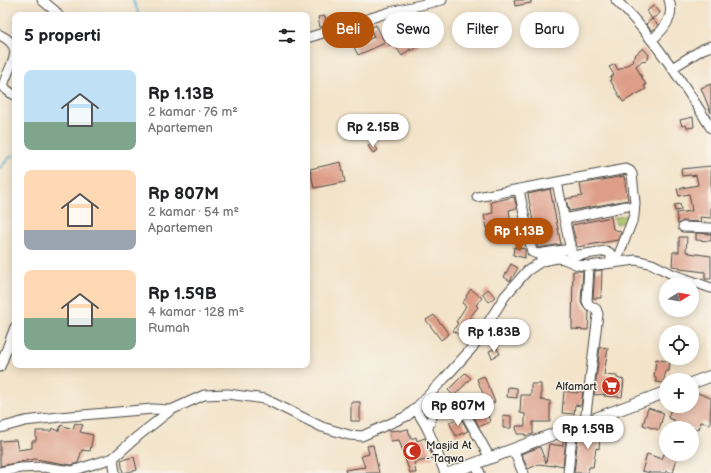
<!DOCTYPE html>
<html lang="id">
<head>
<meta charset="utf-8">
<style>
  body { margin:0; font-family:"Balsamiq Sans",sans-serif; background:#f6f6f6; color:#202124; height:100vh; display:flex; flex-direction:column; font-size:15px; white-space:nowrap }
  * { box-sizing:border-box; margin:0 }
  p { font-size:13px; color:#757577 }
  .icon { flex:none; width:22px; height:22px; fill:none; stroke:currentColor; stroke-width:2; stroke-linecap:round; stroke-linejoin:round }
  .map { position:relative; flex:1; overflow:hidden }
  .side { position:absolute; left:12px; top:12px; width:298px; height:356px; display:flex; flex-direction:column; background:#fff; border-radius:8px; box-shadow:0 2px 10px #0003 }
  .side>* { flex:none }
  .hud { position:absolute; left:322px; top:12px; width:329px; height:36px; display:flex; gap:8px }
  .needle { width:26px; rotate:79deg }
  .fabs { position:absolute; left:659px; top:277px; display:grid; gap:8px }
  .fabs a { display:grid; place-items:center; width:40px; height:40px; border-radius:50%; background:#fff; box-shadow:0 2px 10px #0003; font-size:20px }
  .price { position:absolute; translate:-50% -34px; padding:0 9px; border-radius:14px; background:#fff; color:#222; font-size:13px; line-height:26px; filter:drop-shadow(0 1px 2px #0008) }
  .price::after { content:''; position:absolute; left:50%; top:24px; width:12px; height:9px; margin-left:-6px; background:inherit; clip-path:polygon(0 0,100% 0,50% 100%) }
  .price.active { background:#b45309; color:#fff }
  ul { padding:0; list-style:none }
  li { display:flex; align-items:center; gap:12px; height:100px; padding:0 12px }
  li span { display:grid; place-items:center; flex:none; width:112px; height:80px; border-radius:8px; color:#555 }
  li>.icon { margin-inline-start:auto }
  span .icon { width:48px; height:48px; fill:#fffc; stroke-width:1 }
  li b { font-size:17px }
  h2 { display:flex; justify-content:space-between; align-items:center; height:48px; padding:0 12px; font-size:17px }
  .chip { padding:0 14px; border-radius:18px; background:#fff; box-shadow:0 2px 10px #0003; font-size:14px; line-height:36px }
  .chip.active { background:#b45309; color:#fff }
  .map>svg:first-child { display:block }
</style>
</head>
<body>
<div class="map">
<svg width="711" height="473" viewBox="0 0 711 473">
  <rect width="100%" height="100%" fill="#f7f3e8"/>
  <filter id="ink" filterUnits="userSpaceOnUse"><feTurbulence type="fractalNoise" baseFrequency=".025" numOctaves="2"/><feDisplacementMap in="SourceGraphic" scale="8" xChannelSelector="R" yChannelSelector="G"/><feConvolveMatrix kernelMatrix="1 2 1 2 8 2 1 2 1" color-interpolation-filters="sRGB"/></filter>
  <filter id="wash" filterUnits="userSpaceOnUse"><feTurbulence type="fractalNoise" baseFrequency=".012" numOctaves="4" result="noise"/><feDisplacementMap in="SourceGraphic" scale="16" xChannelSelector="R" yChannelSelector="G"/><feGaussianBlur stdDeviation="0.9" result="paint"/><feColorMatrix in="noise" values="0 0 0 0 0 0 0 0 0 0 0 0 0 0 0 0 0 1.4 0 .05"/><feComposite in="paint" operator="in"/></filter>
  <g filter="url(#wash)">
    <rect width="100%" height="100%" fill="#f3e3c9"/>
    <path fill="#abc66c" stroke="#6b784c" d="M628 215 630 221 616 224 614 218Z"/>
    <g fill="none" stroke-linecap="round" stroke-linejoin="round">
      <path stroke="#51aecf" stroke-width="2" d="M133 0 138 12 137 15
        M0 168 10 157 15 154"/>
    </g>
    <g id="blocks">
      <path fill="#dd9d88" d="M514 0H531V3L515 6Z
        M654 5 660 13 652 19 647 11Z
        M407 15 409 20 419 15 427 29 414 36 420 45 411 51 410 49 402 56 394 44 390 46 385 38 393 33 401 45 408 39 406 23 397 26 395 19Z
        M325 16 326 26 320 27 318 17Z
        M652 19 658 25 652 31 646 24Z
        M376 25 385 43 358 55 354 47 374 37 370 28Z
        M643 48 649 55 648 57 649 58 645 62 643 60 636 66 646 85 644 86 646 89 623 102 610 80 611 79 610 77 614 75 609 67 615 64 618 70 634 61 632 59 636 56 635 55Z
        M711 84V113L701 88Z
        M693 117 694 127 687 128 686 125 682 126 680 120Z
        M373 143 378 150 373 153 368 146Z
        M341 162 345 182 314 188 310 169Z
        M711 166V218L700 217 701 222 683 221 678 224 676 213 692 211 689 194 679 196 677 189 698 185 696 175 691 176V175L682 176 681 169Z
        M624 176 628 200 569 211 566 199 582 196 580 184Z
        M550 189 561 244 538 248 528 194Z
        M514 197 517 208 509 210 511 223 487 228 484 215 493 213 491 202Z
        M680 204 681 210 675 211 674 205Z
        M611 217 613 229 621 232 618 240 577 247 572 225Z
        M696 233 711 234V241L696 240Z
        M679 237H687L686 252H689V253L711 256V279H705V272L680 269V267L672 266 673 252H679Z
        M514 247 525 249V258L513 255Z
        M511 264 518 268 510 281 504 277Z
        M602 270 601 298H593L595 271Z
        M573 271H583L581 301 584 308 589 312 588 330 572 329Z
        M471 289 482 298 476 305 478 307 469 318 476 322 471 331 469 330 464 338 453 331 458 323 456 322 466 306 462 303 467 297 466 296Z
        M488 289 495 297 489 302 482 294Z
        M434 315 449 334 441 340 426 320Z
        M600 347 608 348 604 375 617 376V378L624 380 622 397 604 396 605 394 594 395Z
        M497 348 500 354 492 358 489 351Z
        M656 359 670 362 669 371H666L663 383 656 382V378L654 377Z
        M465 373 471 378 454 396 448 390Z
        M484 376 495 402 488 406 477 379Z
        M531 384H541V400L550 401V422H533V434L525 436V434H517L516 426H525V414L520 413 521 395H531Z
        M508 387 517 388V398L507 397Z
        M564 391 578 393V391L583 392 581 406 575 405 574 414 562 413Z
        M695 392 711 398 710 424 701 422 699 429 672 428 674 420 668 418 672 406H692Z
        M351 402H360V421H351Z
        M486 408 490 422 479 427 472 413Z
        M648 408 664 413 659 430 643 425Z
        M503 415 511 416V428H503Z
        M461 418 468 431 456 436 449 422Z
        M75 423 83 425 80 432 93 435 90 451 82 450 78 463 71 465 35 459 0 466V441L16 440 18 450 32 448V441H36V431H51L52 428 59 431 61 425 73 429Z
        M598 425 604 426 603 436H600L599 449 596 448 593 467H589L588 473H574L578 437 587 438V429L595 428V426Z
        M408 429 411 439 416 437 417 441 425 438 433 458 414 463 416 473H410L399 440 391 441 389 431 399 430V431Z
        M563 440H566L563 466 554 464V466L539 464 528 469 521 454 540 447 546 463 549 444 563 446Z
        M373 445 379 473H346L345 470 365 467 361 456 369 454 367 446Z
        M647 454 662 459 664 454H678L673 473 666 471V473H650L642 471Z
        M134 457 137 470 123 473 121 460Z"/>
    </g>
  </g>
  <g filter="url(#ink)">
    <use href="#blocks" fill-opacity="0" stroke="#494743" stroke-width="1"/>
    <g fill="none" stroke-linecap="round" stroke-linejoin="round">
      <defs>
        <path id="minor" d="M42 0 55 11 58 15
          M616 0C654 37 683 83 711 128
          M0 35C29 49 7 66 3 87L11 93 15 95
          M307 38 390 12 442 0
          M652 40C664 29 675 17 669 0
          M672 68 703 49 711 46
          M557 182 572 256 606 251 610 253 612 262
          M519 190 532 252 537 254 571 249
          M477 197 626 169 630 171 632 174 635 203 634 216 616 262
          M564 219 627 206
          M683 227 711 228
          M492 234 526 227
          M0 367 15 327
          M415 409C430 428 436 451 445 473
          M585 422 598 314 596 309 589 305 587 301 589 266
          M0 428 25 421 59 417 153 409 171 410 204 395 228 394 265 399 322 427 349 435 362 436 407 416 415 409 444 379 472 348 505 296 527 271 542 261 557 258 564 259 578 265 589 266 636 260 652 264 672 274 711 288
          M428 428 433 414 445 407 460 404 490 458
          M513 449 523 473
          M113 458 115 473
          M475 463 480 473
          M0 472 20 468 43 467 72 471 113 458 138 436 171 410
          M568 473 573 427"/>
        <path id="major" d="M692 383 711 376
          M450 473 666 392"/>
      </defs>
      <use href="#minor" stroke="#494743" stroke-width="11"/>
      <use href="#major" stroke="#494743" stroke-width="13"/>
      <use href="#minor" stroke="#fff" stroke-width="9"/>
      <use href="#major" stroke="#fff" stroke-width="11"/>
    </g>
  </g>
  <defs>
    <symbol id="supermarket-disc" viewBox="-11 -11 22 22"><circle r="9.5" fill="#c8321e" stroke="#f7f3e8"/><path d="M-6-5.5h2.5l.6 2H6L4.5 2H-2.5L-4.4-4H-6ZM-1.5 3.2a1.3 1.3 0 1 0 .1 0ZM3 3.2a1.3 1.3 0 1 0 .1 0Z" fill="#fff"/></symbol>
    <symbol id="mosque-disc" viewBox="-11 -11 22 22"><circle r="9.5" fill="#c8321e" stroke="#f7f3e8"/><path d="M3.5-4.9A6 6 0 1 0 3.5 4.9A5 5 0 1 1 3.5-4.9Z" fill="#fff"/></symbol>
  </defs>
  <g fill-rule="evenodd">
    <use href="#supermarket-disc" x="600" y="375" width="22" height="22"/>
    <use href="#mosque-disc" x="401" y="440" width="22" height="22"/>
  </g>
  <g text-anchor="middle" dominant-baseline="central" stroke-width="3" stroke-linejoin="round" paint-order="stroke">
    <g font-size="11" fill="#2b2b2b" stroke="#f7f3e8" text-anchor="end">
      <text x="597" y="386">Alfamart</text>
      <text x="426" y="445" text-anchor="start">Masjid At<tspan x="426" dy="13">- Taqwa</tspan></text>
    </g>
  </g>
</svg>
<div class="fabs">
<a><svg class="needle" viewBox="-14 -14 28 28"><path d="M0-13l5 13h-10z" fill="#e53935"/><path d="M0 13l5-13h-10z" fill="#757577"/></svg></a>
<a><svg class="icon" aria-label="locate" viewBox="0 0 24 24"><circle cx="12" cy="12" r="6"/><path d="M12 2v4M12 18v4M2 12h4M18 12h4"/></svg></a>
<a>+</a>
<a>−</a>
</div>
<b class="price" style="left:373px;top:148px">Rp 2.15B</b>
<b class="price active" style="left:519px;top:252px">Rp 1.13B</b>
<b class="price" style="left:494px;top:353px">Rp 1.83B</b>
<b class="price" style="left:458px;top:427px">Rp 807M</b>
<b class="price" style="left:588px;top:450px">Rp 1.59B</b>
<div class="hud">
<a class="chip active">Beli</a>
<a class="chip">Sewa</a>
<a class="chip">Filter</a>
<a class="chip">Baru</a>
</div>
<section class="side">
<h2>5 properti<svg class="icon" aria-label="filters" viewBox="0 0 24 24"><path d="M4 7h16M4 17h16"/><circle cx="9" cy="7" r="2"/><circle cx="15" cy="17" r="2"/></svg></h2>
<ul>
<li><span style="background:linear-gradient(#bfe0f5 65%,#7fa58c 0)"><svg class="icon" aria-label="home" viewBox="0 0 24 24"><path d="M3 11l9-7 9 7M6 9v11h12V9"/></svg></span><div><b>Rp 1.13B</b><p>2 kamar · 76 m²</p><p>Apartemen</p></div></li>
<li><span style="background:linear-gradient(#ffd9b3 75%,#9aa5b1 0)"><svg class="icon" aria-label="home" viewBox="0 0 24 24"><path d="M3 11l9-7 9 7M6 9v11h12V9"/></svg></span><div><b>Rp 807M</b><p>2 kamar · 54 m²</p><p>Apartemen</p></div></li>
<li><span style="background:linear-gradient(#ffd9b3 60%,#7fa58c 0)"><svg class="icon" aria-label="home" viewBox="0 0 24 24"><path d="M3 11l9-7 9 7M6 9v11h12V9"/></svg></span><div><b>Rp 1.59B</b><p>4 kamar · 128 m²</p><p>Rumah</p></div></li>
</ul>
</section>
</div>
</body>
</html>
